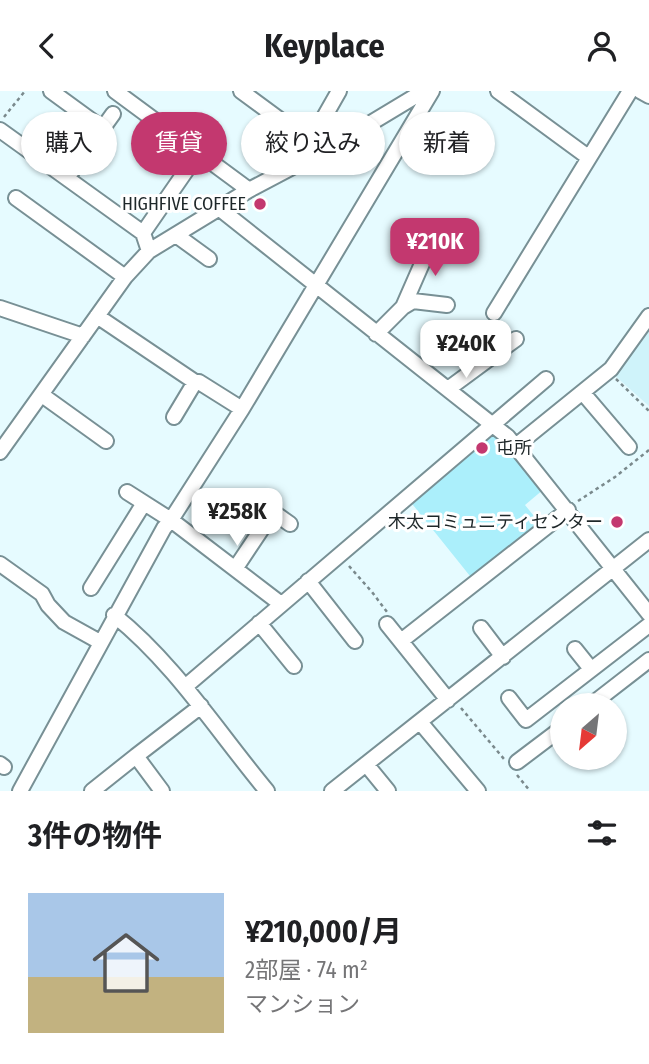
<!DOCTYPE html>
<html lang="ja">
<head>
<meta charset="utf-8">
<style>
  body { margin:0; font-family:"Fira Sans Condensed","Noto Sans JP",sans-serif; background:#f6f6f6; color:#202124; height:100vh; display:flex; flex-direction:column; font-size:26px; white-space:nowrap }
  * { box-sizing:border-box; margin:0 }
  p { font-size:23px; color:#757577 }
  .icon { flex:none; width:38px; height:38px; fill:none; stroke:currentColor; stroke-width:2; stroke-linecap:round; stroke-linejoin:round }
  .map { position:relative; height:700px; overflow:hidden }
  .side { display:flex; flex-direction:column; background:#fff; flex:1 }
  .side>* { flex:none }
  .top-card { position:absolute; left:21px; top:21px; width:607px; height:63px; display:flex; gap:14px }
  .needle { width:46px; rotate:208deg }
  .tools { position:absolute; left:550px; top:602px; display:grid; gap:14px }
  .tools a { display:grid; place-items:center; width:77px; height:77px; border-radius:50%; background:#fff; box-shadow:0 2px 5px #0004; font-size:35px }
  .price { position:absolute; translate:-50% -60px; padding:0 16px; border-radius:14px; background:#fff; color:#222; font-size:23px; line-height:46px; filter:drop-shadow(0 2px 4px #0008) }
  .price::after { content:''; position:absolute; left:50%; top:42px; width:21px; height:16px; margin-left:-10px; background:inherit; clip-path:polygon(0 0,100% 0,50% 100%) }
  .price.on { background:#c3386f; color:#fff }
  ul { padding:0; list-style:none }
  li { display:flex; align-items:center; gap:21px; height:175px; padding:0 28px }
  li+li { border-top:2px solid #e0e0e0 }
  li span { display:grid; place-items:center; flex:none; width:196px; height:140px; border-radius:0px; color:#555 }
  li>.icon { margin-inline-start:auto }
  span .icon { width:84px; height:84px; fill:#fffc; stroke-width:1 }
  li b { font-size:30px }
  h2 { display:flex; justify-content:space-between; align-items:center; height:84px; padding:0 28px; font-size:30px }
  .tag { padding:0 24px; border-radius:32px; background:#fff; box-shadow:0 2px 5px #0004; font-size:24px; line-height:63px }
  .tag.on { background:#c3386f; color:#fff }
  header { display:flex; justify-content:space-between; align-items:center; height:91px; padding:0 28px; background:#fff; font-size:32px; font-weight:700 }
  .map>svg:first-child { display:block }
</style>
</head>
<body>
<header><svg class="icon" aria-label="back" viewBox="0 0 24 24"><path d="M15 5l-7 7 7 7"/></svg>Keyplace<svg class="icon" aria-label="person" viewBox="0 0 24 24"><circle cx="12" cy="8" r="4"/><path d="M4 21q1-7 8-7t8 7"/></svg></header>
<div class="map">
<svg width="649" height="700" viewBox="0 0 649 700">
  <rect width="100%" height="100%" fill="#e6fbff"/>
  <path fill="#cff3fa" d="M649 232V315L612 282Z"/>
  <path fill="#abeffb" d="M493 339 544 398 525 414 542 435 474 490 409 409Z"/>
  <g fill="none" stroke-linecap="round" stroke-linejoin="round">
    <defs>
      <path id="minor" d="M51 0 103 38
        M115 0 249 99
        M241 0 310 51 314 65
        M498 0 588 66
        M640 0 649 5
        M0 39 143 142 149 160
        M310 51 339 0
        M67 87 113 23
        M16 107 125 186
        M220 118 508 346 649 523
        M143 142 199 61
        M176 144 209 168
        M403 216 424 168 446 137 464 147
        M0 217 83 245
        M494 222 630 0
        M97 225 195 291 174 326
        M376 243 403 216 413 210 447 214
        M195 291H199L242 318
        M448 298 516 248
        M583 302 629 356
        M42 304 106 350
        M517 354 611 278 649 225
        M0 361 125 186 149 160 249 99 336 53 424 0
        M127 401 171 429 281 513
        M255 409 273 421
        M0 473 42 503 48 514 64 531 100 551
        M235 478 273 421 290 433
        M308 490 355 550
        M91 497 144 412
        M114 524C175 573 217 640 267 700
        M259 532 294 575
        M387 533 448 609
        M481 537 503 566
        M401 550 568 419
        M575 558 591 578
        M186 595 546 288
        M509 607 526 629 649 534
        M591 614 649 569
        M420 631 478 700
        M517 671 562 637
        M0 673 4 676
        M366 673 388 700
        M20 700 164 437 171 429 242 318 432 0
        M92 700 136 665
        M162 700 136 665 201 615
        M332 700 649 449"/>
    </defs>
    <use href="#minor" stroke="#789095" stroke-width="18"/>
    <path stroke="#7a898c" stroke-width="2.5" stroke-dasharray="3.5 3.5" stroke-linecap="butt" d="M4 26 25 0
      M616 288 649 320
      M578 410 615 386 649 359
      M349 475 372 501 387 521
      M461 617 504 668
      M517 684 530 700"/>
    <use href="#minor" stroke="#fff" stroke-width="14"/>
  </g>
  <g fill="#c3386f" stroke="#fff" stroke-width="2.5">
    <circle cx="260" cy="113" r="7"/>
    <circle cx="482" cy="357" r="7"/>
    <circle cx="617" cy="431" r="7"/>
  </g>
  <g text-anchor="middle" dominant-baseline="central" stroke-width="6" stroke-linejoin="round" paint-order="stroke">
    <g font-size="18" fill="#1e2729" stroke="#fff" text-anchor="end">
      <text x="246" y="113">HIGHFIVE COFFEE</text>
      <text x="496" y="357" text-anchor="start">屯所</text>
      <text x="603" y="431">木太コミュニティセンター</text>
    </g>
  </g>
</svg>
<div class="tools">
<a><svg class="needle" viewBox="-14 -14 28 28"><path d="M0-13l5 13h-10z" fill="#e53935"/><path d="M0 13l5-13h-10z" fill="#757577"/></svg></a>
</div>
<b class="price on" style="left:435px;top:187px">¥210K</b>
<b class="price" style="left:466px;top:289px">¥240K</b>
<b class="price" style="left:237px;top:457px">¥258K</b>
<div class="top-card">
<a class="tag">購入</a>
<a class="tag on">賃貸</a>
<a class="tag">絞り込み</a>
<a class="tag">新着</a>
</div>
</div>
<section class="side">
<h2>3件の物件<svg class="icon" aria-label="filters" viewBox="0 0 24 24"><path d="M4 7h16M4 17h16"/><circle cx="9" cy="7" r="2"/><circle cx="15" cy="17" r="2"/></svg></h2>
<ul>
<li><span style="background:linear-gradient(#a9c7e8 60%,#c2b280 0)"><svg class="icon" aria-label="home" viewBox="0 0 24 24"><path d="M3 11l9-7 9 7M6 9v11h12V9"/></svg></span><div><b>¥210,000/月</b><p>2部屋 · 74 m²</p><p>マンション</p></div></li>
</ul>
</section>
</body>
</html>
